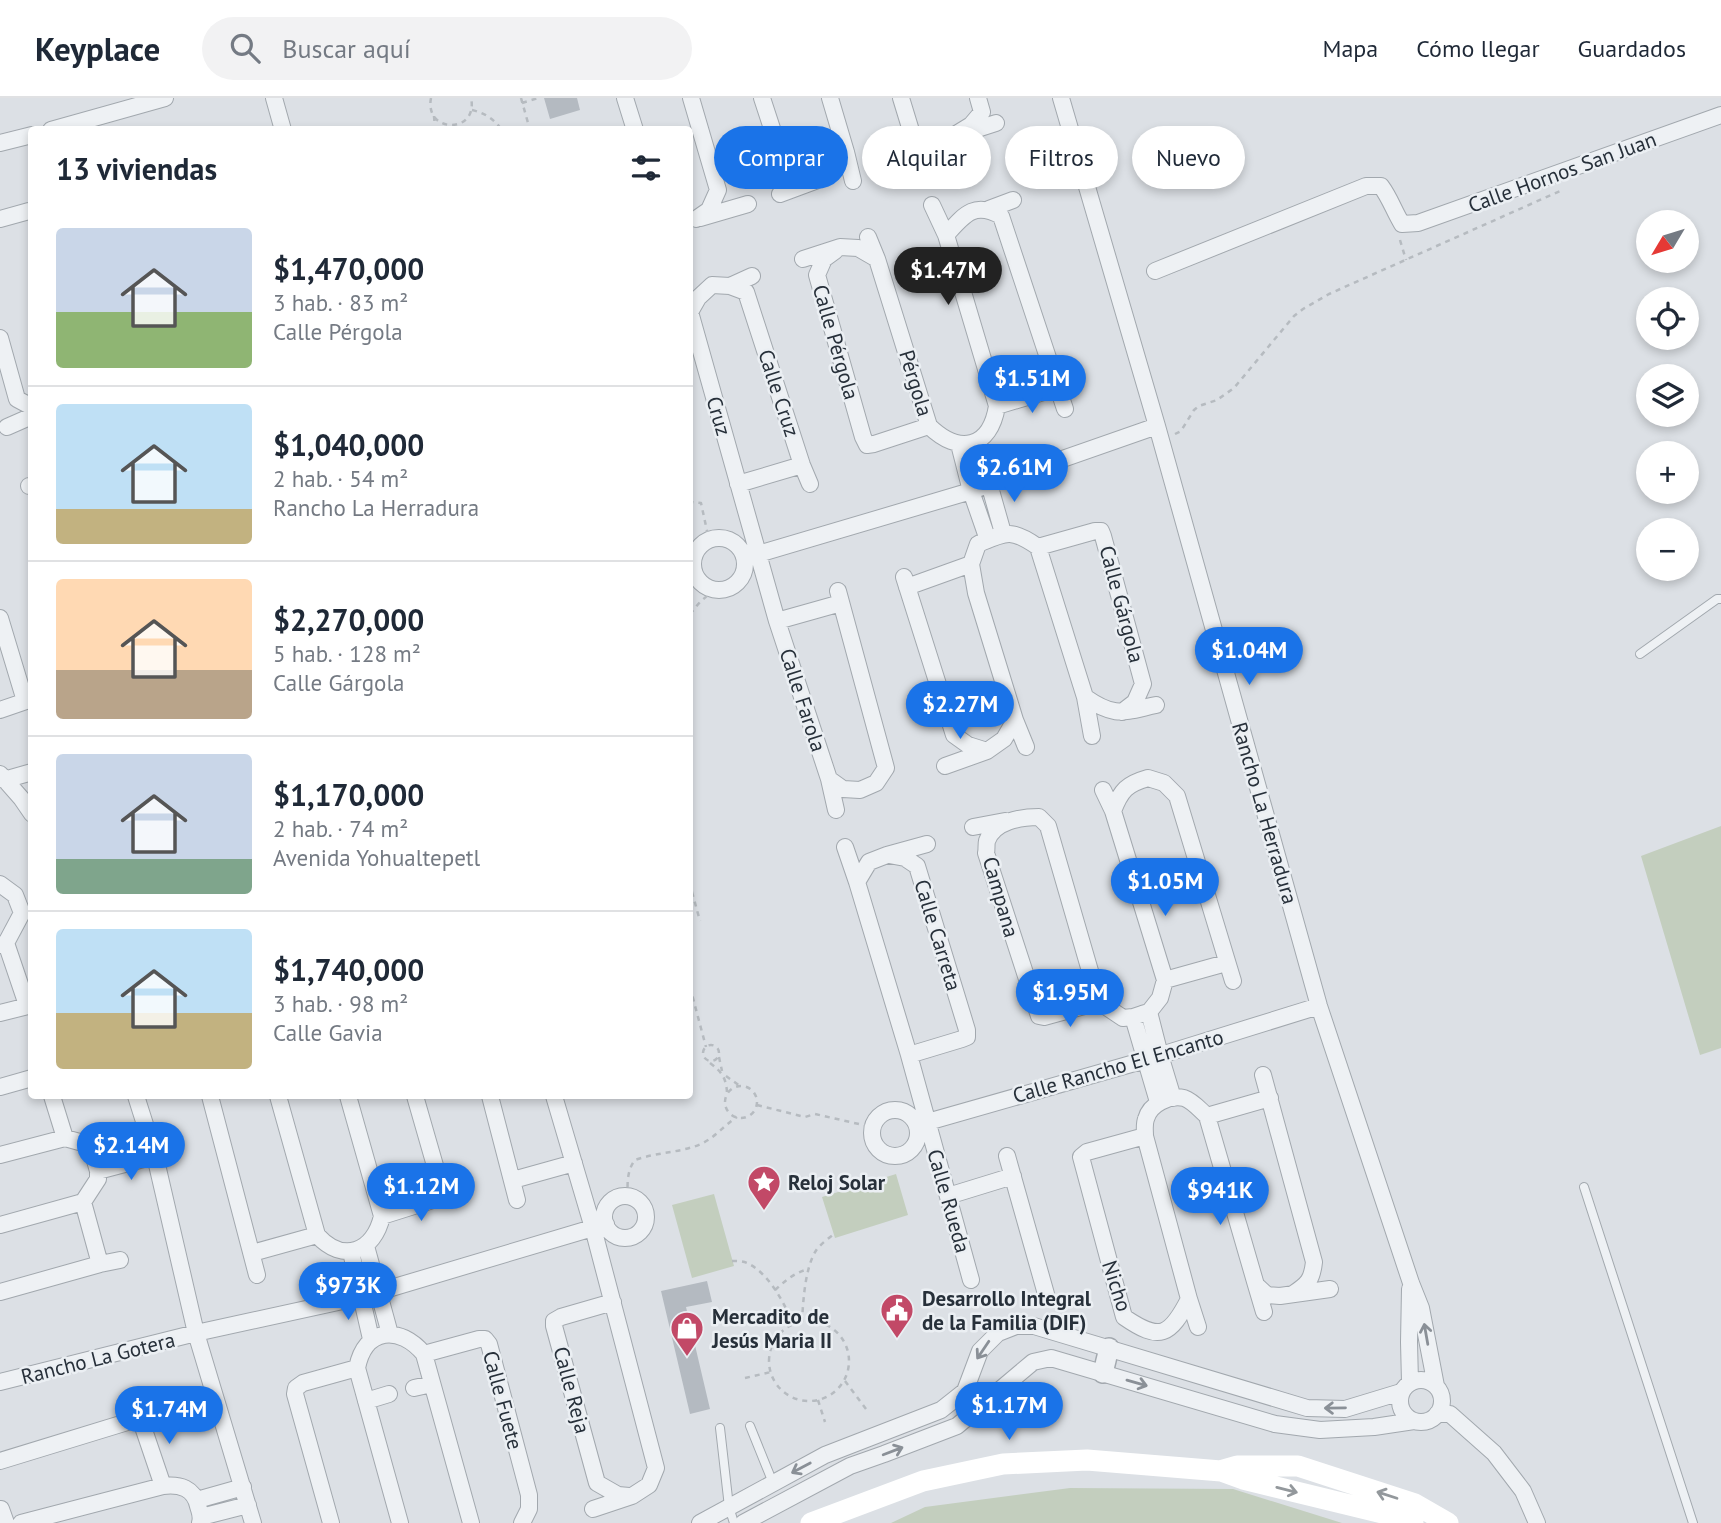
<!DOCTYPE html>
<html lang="es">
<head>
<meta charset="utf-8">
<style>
  body { margin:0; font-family:"PT Sans",sans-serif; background:#f2f2f3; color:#1f2937; height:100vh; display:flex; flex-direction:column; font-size:26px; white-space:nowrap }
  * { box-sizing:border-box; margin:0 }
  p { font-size:23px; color:#747a83 }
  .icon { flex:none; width:38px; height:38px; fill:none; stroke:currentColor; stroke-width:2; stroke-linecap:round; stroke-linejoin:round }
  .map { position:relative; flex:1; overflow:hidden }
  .sheet { position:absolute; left:28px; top:28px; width:665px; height:973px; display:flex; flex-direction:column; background:#fff; border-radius:7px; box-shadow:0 4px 10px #0003 }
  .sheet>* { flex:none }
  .banner { position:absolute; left:714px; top:28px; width:665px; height:63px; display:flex; gap:14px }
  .needle { width:46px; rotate:232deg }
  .tools { position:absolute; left:1636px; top:112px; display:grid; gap:14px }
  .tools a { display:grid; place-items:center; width:63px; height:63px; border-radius:50%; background:#fff; box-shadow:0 4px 10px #0003; font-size:35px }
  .price { position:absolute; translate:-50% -60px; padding:0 16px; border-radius:24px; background:#1a73e8; color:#fff; font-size:23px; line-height:46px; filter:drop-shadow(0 2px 4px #0008) }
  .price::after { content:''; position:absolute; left:50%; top:42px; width:21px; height:16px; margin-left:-10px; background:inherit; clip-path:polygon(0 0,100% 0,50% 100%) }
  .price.selected { background:#222; color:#fff }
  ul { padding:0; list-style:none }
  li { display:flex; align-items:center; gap:21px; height:175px; padding:0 28px }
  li+li { border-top:2px solid #e0e1e3 }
  li span { display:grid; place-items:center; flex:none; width:196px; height:140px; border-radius:7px; color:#555 }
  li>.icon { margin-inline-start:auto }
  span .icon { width:84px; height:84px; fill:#fffc; stroke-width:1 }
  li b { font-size:30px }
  h2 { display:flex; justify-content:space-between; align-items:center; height:84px; padding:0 28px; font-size:30px }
  .pill { padding:0 24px; border-radius:32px; background:#fff; box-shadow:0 4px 10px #0003; font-size:24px; line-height:63px }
  .pill.selected { background:#1a73e8; color:#fff }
  header { display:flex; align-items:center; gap:42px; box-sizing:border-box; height:98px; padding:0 35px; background:#fff; border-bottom:2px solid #e0e1e3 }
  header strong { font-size:33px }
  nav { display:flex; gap:38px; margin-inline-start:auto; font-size:24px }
  .search { width:490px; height:63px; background:#f2f2f3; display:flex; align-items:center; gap:18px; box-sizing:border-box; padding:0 24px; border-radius:38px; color:#747a83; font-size:26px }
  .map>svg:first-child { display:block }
</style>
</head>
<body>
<header>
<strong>Keyplace</strong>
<div class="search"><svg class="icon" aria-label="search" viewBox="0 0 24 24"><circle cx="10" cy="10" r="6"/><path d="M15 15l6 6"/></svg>Buscar aquí</div>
<nav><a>Mapa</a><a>Cómo llegar</a><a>Guardados</a></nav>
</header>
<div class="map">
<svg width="1721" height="1425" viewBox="0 0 1721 1425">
  <rect width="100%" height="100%" fill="#dce0e5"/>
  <path fill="#c3cebe" d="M1721 728V950L1700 957 1641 758Z
    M896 1076 908 1117 835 1140 822 1099Z
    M714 1096 734 1168 692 1180 672 1107Z
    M1070 1390 1233 1391 1342 1425H891L925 1409Z"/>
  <path fill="#b4bac1" d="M544 0H577L580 12 550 21Z
    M707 1183 712 1204 686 1209 710 1311 690 1316 661 1193Z"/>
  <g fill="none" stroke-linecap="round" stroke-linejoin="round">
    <defs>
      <path id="service" d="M1640 556 1717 501H1721
        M1584 1089 1693 1425
        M750 1328 773 1385
        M720 1330 729 1409 734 1425"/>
      <path id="minor" d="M274 0 283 32
        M625 0 635 32
        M691 0 718 92 709 112 696 121
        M762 0 784 67 797 80 815 83
        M901 0 912 36 928 43 953 38 971 27 982 14 978 0
        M1061 0 1157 328 1319 908 1411 1185 1421 1210 1436 1288
        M51 32 165 0
        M965 35 996 25
        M912 36 918 63
        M0 45 32 37
        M846 54 853 83
        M780 96 815 83 834 73 846 54 830 0
        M932 107 946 137
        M989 111 1013 102
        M700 120 748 106
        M0 121 29 113
        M868 139 877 161
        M835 153 824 161 817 177 863 339 867 347 874 346 929 328
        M803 161 840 149 858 150 877 161 929 328C959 357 990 351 997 308L946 137C964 117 974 103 1001 118L1065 311
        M1155 173 1366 88H1381C1390 100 1394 113 1402 126L1418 125 1721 17
        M730 188 752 178
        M0 240 17 301 32 309
        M997 308 1057 290
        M7 329 32 318
        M977 343 1003 435
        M959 346 971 393 988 442
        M738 386 802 367
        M810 386 802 367 746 194 730 188 712 187 698 200 690 214 777 523 829 681 843 691 860 692 876 685 886 670 838 493
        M29 388H32
        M693 466a26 26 0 1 1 52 0a26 26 0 1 1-52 0Z
        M1038 449 1095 433H1101L1103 438 1143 586 1135 604 1122 614
        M745 460 971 393 1157 328
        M904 479 954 637 968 647 987 653
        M907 489 971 466
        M0 520 25 603
        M777 523 841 505
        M1085 599 1092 638
        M0 612 32 601
        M1015 622 1026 649
        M945 668 987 653 1004 641 1015 622 976 495 971 466 978 446C1006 434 1011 430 1038 449L1085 599C1115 620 1123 614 1156 607
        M0 676 21 700 32 716
        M829 681 836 712
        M4 682 32 674
        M1103 692 1113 713
        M973 729 1005 723
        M927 746 887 757 869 764 857 784 909 957 971 1182
        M845 749 857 784
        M889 757 905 760 917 768 967 932V939L962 941 909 957
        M0 786 15 797 22 815 6 845 0 847
        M6 845 27 907
        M1165 882 1226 865
        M1099 904 1044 919 1039 918 986 755C987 751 986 747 987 743 994 723 1021 719 1039 719L1048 728 1099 904 1123 920 1133 919 1142 916 1149 914 1160 900 1165 882 1113 713C1121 692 1127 686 1148 680L1164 685 1177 698 1233 883
        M1149 914 1160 957 1173 1000
        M0 915 32 907
        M1133 919 1158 1004
        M1263 977 1314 1164C1312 1182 1308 1186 1293 1196
        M0 989 32 980
        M52 998 65 1040
        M136 998 155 1058 196 1235 253 1425
        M210 998 257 1177
        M278 998 317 1137C343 1166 374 1154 382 1118L348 998
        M490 998 517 1102
        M554 998 593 1130 656 1370 649 1387 632 1398 593 1411
        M872 1035a23 23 0 1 1 46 0a23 23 0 1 1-46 0Z
        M1207 1018 1270 1000
        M917 1027 1145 962 1319 908
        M1145 1038 1087 1054 1081 1059 1124 1219C1160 1244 1170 1238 1189 1201L1145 1038C1145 1033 1144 1026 1146 1021 1150 1006 1169 997 1184 1000 1193 1003 1200 1012 1207 1018L1256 1187 1267 1197 1280 1198 1330 1191
        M92 1052 148 1037
        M0 1057 65 1040 83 1045 92 1052 98 1073V1081L83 1104 0 1127
        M1007 1058 1046 1196
        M98 1073 155 1058
        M513 1082 574 1065
        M948 1098 1013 1078
        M604 1119a21 21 0 1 1 42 0a21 21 0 1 1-42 0Z
        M83 1104 100 1166
        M382 1118 436 1101 441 1097 442 1092 415 998
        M366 1148 390 1236
        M351 1154 371 1241
        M252 1155 317 1137
        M1256 1187 1264 1214
        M0 1194 100 1166 120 1162
        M1189 1201 1198 1229
        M613 1204 561 1219 554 1223V1228L597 1385 618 1397 629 1398
        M424 1256 479 1241H485L489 1246 529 1397V1411L522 1425
        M1400 1303a21 21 0 1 1 42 0a21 21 0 1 1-42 0Z
        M0 1284 196 1235 361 1199 606 1126
        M1410 1284 1409 1244 1410 1191
        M414 1290 432 1286
        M366 1303 389 1296
        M1437 1316H1450L1494 1355 1523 1393 1537 1425
        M140 1320 163 1388
        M0 1363 160 1314
        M197 1402 243 1389
        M1 1411 6 1425
        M201 1419 248 1407
        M21 1425 163 1388C180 1386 194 1390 198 1408 200 1415 202 1418 200 1425
        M331 1425 295 1296 296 1290 303 1285 357 1270
        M400 1425 357 1270C365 1229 400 1227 424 1256L471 1425
        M700 1425 825 1357 941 1312 965 1293 980 1253 998 1235 1016 1228H1034L1307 1310 1345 1311 1401 1294
        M743 1425 850 1368 884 1356 957 1328 1033 1264 1051 1260 1275 1326 1320 1332 1374 1329 1414 1323"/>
      <path id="tertiary" d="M1103 1275 1109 1250"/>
    </defs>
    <use href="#service" stroke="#a2a8ae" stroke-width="10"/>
    <use href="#minor" stroke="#a2a8ae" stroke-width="18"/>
    <use href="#tertiary" stroke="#a2a8ae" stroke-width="22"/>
    <path stroke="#b6bbc0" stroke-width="2.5" stroke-dasharray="5 5" stroke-linecap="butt" d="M431 0C424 36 479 36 471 0
      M521 0 530 32
      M522 5 538 0
      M472 12C485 15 494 21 502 32
      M434 18 435 32
      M1400 142 1406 162
      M1175 336 1181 333 1194 312 1199 308 1217 302 1234 290 1294 218 1303 211 1329 196 1560 93
      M690 407 692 404 701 405 709 442
      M690 447 695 456
      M690 516 700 504 714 492
      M690 783 692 794 690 795
      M692 794 700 823
      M690 889 706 949
      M703 955a8 8 0 1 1 16 0a8 8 0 1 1-16 0Z
      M719 959 722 973
      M710 965C722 974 727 981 727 997
      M726 978 740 988
      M725 1004a16 16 0 1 1 32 0a16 16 0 1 1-32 0Z
      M757 1007 805 1019 815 1016 872 1029
      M628 1099C627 1086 627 1072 635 1062 657 1054 680 1055 701 1046 717 1038 723 1028 737 1019
      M732 1163C738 1163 744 1163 749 1166 769 1176 785 1206 793 1226
      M775 1192C785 1183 795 1174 809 1171
      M769 1263a40 40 0 1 1 80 0a40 40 0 1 1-80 0Z
      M802 1224C803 1204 805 1168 817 1151 822 1145 829 1140 834 1136
      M745 1280 771 1274
      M845 1283 866 1311
      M818 1302 825 1324"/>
    <use href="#service" stroke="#eef1f4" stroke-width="8"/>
    <use href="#minor" stroke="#eef1f4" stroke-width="16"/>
    <use href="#tertiary" stroke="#eef1f4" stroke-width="19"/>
    <path stroke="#fff" stroke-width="21" d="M1223 1372 1237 1368H1298L1415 1406 1448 1425
      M811 1425 923 1383 1003 1366 1087 1362 1221 1373 1243 1381 1407 1421 1413 1425"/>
  </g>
  <defs><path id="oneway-shaft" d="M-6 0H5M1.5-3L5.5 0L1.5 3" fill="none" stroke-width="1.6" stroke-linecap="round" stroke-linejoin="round" transform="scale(1.75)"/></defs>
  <g stroke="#8a9097">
    <use href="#oneway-shaft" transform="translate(1426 1236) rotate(-100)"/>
    <use href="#oneway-shaft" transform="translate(983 1252) rotate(124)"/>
    <use href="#oneway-shaft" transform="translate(1137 1285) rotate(16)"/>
    <use href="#oneway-shaft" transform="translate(1335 1310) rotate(179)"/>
    <use href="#oneway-shaft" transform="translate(893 1353) rotate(-21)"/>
    <use href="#oneway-shaft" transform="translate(801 1370) rotate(152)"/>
  </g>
  <g stroke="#93989c">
    <use href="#oneway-shaft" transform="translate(1287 1392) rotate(14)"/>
    <use href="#oneway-shaft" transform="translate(1387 1397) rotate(-162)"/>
  </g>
  <defs>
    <symbol id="sight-pin" viewBox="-11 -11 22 30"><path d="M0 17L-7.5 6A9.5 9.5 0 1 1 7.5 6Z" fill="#c24967" stroke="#ebeff3"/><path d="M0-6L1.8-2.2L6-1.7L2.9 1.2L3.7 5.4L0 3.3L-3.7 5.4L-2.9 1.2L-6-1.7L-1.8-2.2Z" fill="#fff"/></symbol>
    <symbol id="civic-pin" viewBox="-11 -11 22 30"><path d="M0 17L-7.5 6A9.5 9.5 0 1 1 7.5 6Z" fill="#c24967" stroke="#ebeff3"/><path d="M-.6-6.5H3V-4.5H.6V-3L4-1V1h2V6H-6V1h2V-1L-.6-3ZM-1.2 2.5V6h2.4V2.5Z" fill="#fff"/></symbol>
    <symbol id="shop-pin" viewBox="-11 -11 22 30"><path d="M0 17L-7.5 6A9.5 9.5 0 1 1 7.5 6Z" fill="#c24967" stroke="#ebeff3"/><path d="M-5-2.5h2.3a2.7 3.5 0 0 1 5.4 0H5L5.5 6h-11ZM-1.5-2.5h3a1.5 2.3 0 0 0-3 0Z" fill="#fff"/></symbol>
  </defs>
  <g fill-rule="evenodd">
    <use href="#sight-pin" x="745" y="1065" width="38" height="52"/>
    <use href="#civic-pin" x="878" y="1193" width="38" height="52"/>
    <use href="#shop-pin" x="668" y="1211" width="38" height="52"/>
  </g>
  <g text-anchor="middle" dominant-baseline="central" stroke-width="5" stroke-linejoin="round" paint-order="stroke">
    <g font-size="21" fill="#27303a" stroke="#ebeff3">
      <text transform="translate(1562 74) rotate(-20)">Calle Hornos San Juan</text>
      <text transform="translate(836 244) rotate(74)">Calle Pérgola</text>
      <text transform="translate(916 285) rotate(73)">Pérgola</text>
      <text transform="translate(779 295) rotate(72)">Calle Cruz</text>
      <text transform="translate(719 318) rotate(74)">Cruz</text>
      <text transform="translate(1122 506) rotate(75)">Calle Gárgola</text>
      <text transform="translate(803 602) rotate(72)">Calle Farola</text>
      <text transform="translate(1265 715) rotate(74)">Rancho La Herradura</text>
      <text transform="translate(1001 799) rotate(74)">Campana</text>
      <text transform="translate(938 837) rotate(73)">Calle Carreta</text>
      <text transform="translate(1118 968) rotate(-16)">Calle Rancho El Encanto</text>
      <text transform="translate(949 1103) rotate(74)">Calle Rueda</text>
      <text transform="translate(1117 1188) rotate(72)">Nicho</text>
      <text transform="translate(98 1260) rotate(-14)">Rancho La Gotera</text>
      <text transform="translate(572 1292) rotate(75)">Calle Reja</text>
      <text transform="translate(503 1302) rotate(75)">Calle Fuete</text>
    </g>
    <g font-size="21" font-weight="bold" fill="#27303a" stroke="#ebeff3" text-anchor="start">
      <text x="788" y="1084">Reloj Solar</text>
      <text x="922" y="1200">Desarrollo Integral<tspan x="922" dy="24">de la Familia (DIF)</tspan></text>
      <text x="712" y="1218">Mercadito de<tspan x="712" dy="24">Jesús Maria II</tspan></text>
    </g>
  </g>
</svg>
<div class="tools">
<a><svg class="needle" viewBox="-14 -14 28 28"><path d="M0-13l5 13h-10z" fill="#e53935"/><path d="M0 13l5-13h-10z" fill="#747a83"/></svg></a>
<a><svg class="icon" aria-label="locate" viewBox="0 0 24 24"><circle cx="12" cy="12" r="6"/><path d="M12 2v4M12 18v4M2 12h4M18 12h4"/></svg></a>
<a><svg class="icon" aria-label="layers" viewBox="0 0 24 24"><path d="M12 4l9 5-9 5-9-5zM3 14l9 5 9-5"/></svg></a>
<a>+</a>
<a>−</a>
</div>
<b class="price selected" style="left:948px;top:209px">$1.47M</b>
<b class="price" style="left:1032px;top:317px">$1.51M</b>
<b class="price" style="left:1014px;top:406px">$2.61M</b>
<b class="price" style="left:1249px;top:589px">$1.04M</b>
<b class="price" style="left:960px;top:643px">$2.27M</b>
<b class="price" style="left:1165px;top:820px">$1.05M</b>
<b class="price" style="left:1070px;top:931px">$1.95M</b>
<b class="price" style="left:131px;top:1084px">$2.14M</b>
<b class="price" style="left:421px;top:1125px">$1.12M</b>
<b class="price" style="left:1220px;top:1129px">$941K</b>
<b class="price" style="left:348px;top:1224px">$973K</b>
<b class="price" style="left:1009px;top:1344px">$1.17M</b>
<b class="price" style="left:169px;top:1348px">$1.74M</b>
<div class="banner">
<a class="pill selected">Comprar</a>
<a class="pill">Alquilar</a>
<a class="pill">Filtros</a>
<a class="pill">Nuevo</a>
</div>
<section class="sheet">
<h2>13 viviendas<svg class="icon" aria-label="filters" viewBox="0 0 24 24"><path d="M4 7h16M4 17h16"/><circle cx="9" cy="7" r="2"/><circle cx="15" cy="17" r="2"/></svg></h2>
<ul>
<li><span style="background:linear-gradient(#c9d6e8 60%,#8fb573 0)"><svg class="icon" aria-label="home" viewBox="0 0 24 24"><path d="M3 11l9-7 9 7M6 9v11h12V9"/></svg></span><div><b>$1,470,000</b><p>3 hab. · 83 m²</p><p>Calle Pérgola</p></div></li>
<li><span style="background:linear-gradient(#bfe0f5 75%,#c2b280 0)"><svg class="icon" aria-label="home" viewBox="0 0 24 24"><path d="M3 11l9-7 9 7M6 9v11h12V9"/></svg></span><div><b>$1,040,000</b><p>2 hab. · 54 m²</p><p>Rancho La Herradura</p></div></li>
<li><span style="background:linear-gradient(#ffd9b3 65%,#b9a48a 0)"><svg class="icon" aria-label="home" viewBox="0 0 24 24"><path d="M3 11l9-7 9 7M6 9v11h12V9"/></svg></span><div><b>$2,270,000</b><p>5 hab. · 128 m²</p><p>Calle Gárgola</p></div></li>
<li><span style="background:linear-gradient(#c9d6e8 75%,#7fa58c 0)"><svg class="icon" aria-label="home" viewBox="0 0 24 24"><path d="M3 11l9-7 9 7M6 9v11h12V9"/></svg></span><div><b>$1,170,000</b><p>2 hab. · 74 m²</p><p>Avenida Yohualtepetl</p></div></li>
<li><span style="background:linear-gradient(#bfe0f5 60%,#c2b280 0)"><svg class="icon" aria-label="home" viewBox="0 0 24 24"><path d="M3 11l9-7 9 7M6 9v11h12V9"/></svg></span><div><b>$1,740,000</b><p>3 hab. · 98 m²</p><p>Calle Gavia</p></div></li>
</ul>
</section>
</div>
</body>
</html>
